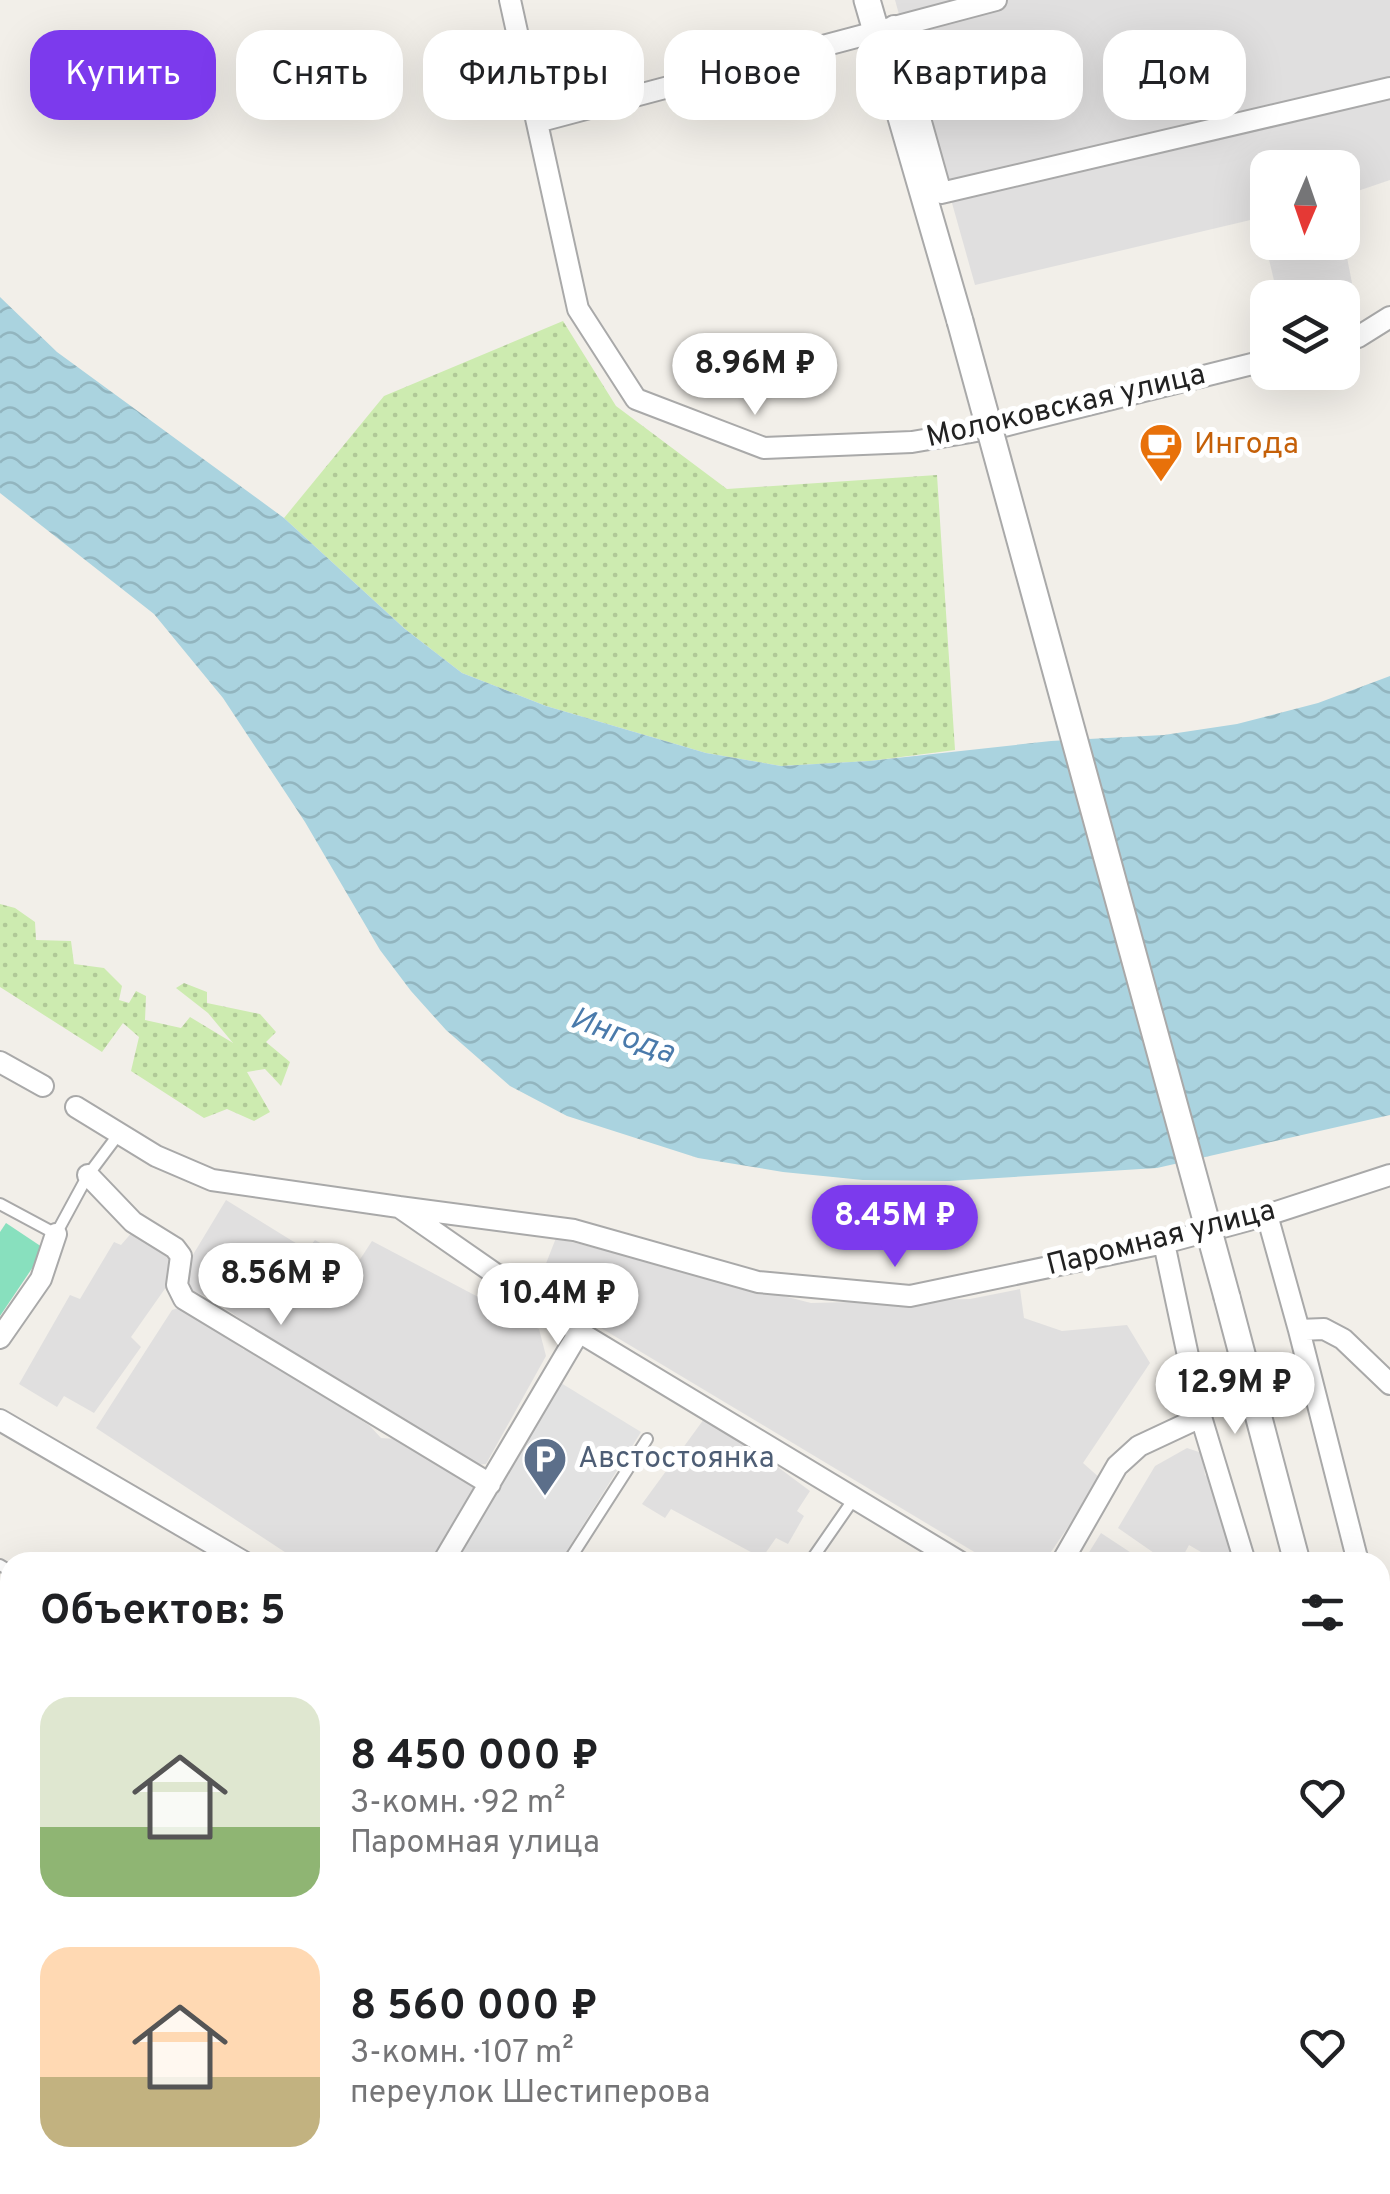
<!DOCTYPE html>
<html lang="ru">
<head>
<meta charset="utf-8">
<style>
  body { margin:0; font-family:Overpass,sans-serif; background:#f2f2f2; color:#202124; height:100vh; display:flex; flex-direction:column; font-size:38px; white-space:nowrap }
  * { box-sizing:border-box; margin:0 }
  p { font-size:32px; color:#757577 }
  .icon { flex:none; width:55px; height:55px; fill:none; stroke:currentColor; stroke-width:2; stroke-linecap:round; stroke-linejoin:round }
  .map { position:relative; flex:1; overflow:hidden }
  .sheet { position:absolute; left:0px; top:1552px; width:1390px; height:642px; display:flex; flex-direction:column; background:#fff; border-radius:30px 30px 0 0; box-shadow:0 10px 40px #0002 }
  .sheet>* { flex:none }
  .top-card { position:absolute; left:30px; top:30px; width:1330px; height:90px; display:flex; gap:20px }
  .needle { width:65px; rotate:182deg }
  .fabs { position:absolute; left:1250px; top:150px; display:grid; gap:20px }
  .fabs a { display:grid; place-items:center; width:110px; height:110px; border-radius:20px; background:#fff; box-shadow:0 10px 40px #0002; font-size:50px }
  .price { position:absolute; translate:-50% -85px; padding:0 22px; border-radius:35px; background:#fff; color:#222; font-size:32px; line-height:65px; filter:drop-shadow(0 2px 5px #0008) }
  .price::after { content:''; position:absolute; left:50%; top:60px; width:30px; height:22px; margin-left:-15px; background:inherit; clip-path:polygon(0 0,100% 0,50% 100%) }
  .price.current { background:#7c3aed; color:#fff }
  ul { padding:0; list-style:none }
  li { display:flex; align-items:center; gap:30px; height:250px; padding:0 40px }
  li span { display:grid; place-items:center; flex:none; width:280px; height:200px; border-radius:30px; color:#555 }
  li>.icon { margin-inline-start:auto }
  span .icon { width:120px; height:120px; fill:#fffc; stroke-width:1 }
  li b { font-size:42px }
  h2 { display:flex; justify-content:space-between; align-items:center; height:120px; padding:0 40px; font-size:42px }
  .tag { padding:0 35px; border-radius:30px; background:#fff; box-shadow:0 10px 40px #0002; font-size:35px; line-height:90px }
  .tag.current { background:#7c3aed; color:#fff }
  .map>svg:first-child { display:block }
</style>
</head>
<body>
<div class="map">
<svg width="1390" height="2194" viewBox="0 0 1390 2194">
  <defs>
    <pattern id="grass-dots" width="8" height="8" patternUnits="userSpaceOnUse" patternTransform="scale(2.5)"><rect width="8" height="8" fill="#cdebb0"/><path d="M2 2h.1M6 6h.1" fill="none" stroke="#b0c997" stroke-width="1.8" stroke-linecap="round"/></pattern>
    <pattern id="park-dots" width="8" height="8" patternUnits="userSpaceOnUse" patternTransform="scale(2.5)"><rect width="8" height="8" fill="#c8facc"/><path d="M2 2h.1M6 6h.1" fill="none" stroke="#acd6af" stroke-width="1.8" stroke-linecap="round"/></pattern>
    <pattern id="water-waves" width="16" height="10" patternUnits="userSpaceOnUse" patternTransform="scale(2.5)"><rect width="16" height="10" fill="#aad3df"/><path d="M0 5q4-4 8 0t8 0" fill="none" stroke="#92b5bf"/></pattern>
  </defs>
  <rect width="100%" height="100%" fill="#f2efe9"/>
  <path fill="#e0dfdf" d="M895 0H1390V180L1343 196 1342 168H1268V242H1342L1343 237 1353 288 1304 297H1278L1259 218 975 285Z
    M226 1200 307 1250 315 1240 357 1264 372 1241 539 1329 546 1356 486 1464 474 1465 345 1392 212 1299 181 1286 188 1263Z
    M134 1230 174 1255 176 1273 131 1337 141 1347 94 1413 64 1396 57 1407 19 1384 70 1295 80 1299 114 1242 121 1245Z
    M556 1238 811 1303 970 1299 1020 1289 1024 1318 1062 1331 1127 1325 1150 1363 1083 1463 1101 1479 1044 1562H991L536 1289Z
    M184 1306 244 1350 248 1345 370 1426 381 1438 397 1439 474 1487 431 1562H300L96 1428 172 1310Z
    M704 1419 736 1436 810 1491 797 1511 804 1516 788 1544 776 1538 762 1558 671 1509 665 1518 642 1504Z
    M1187 1448 1202 1453 1205 1475 1213 1481 1233 1562H1195L1201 1552 1189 1545 1181 1560 1167 1562 1118 1528 1155 1466Z
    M1101 1533 1145 1562H1083Z
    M0 1633 10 1639V1831L0 1823Z"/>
  <path fill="url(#grass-dots)" d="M563 321 616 406 727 489 937 475 955 750 870 761 781 766 706 753 546 706 462 673 405 629 284 518 384 396Z
    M0 904 15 908 35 922 36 940 71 941 74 964 104 968 122 986 119 1000 129 1003 136 991 146 996 145 1020 181 1028 190 1017 233 1043 208 1013 176 988 184 983 207 992V1003L260 1014 276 1032 266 1042 290 1062 281 1086 265 1069 247 1072 270 1112 254 1121 227 1109 204 1118 131 1071 139 1037 123 1023 102 1052 0 987Z"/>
  <path fill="url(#park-dots)" d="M1380 1866 1390 1873V2067L1380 2060Z"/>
  <path fill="#88e0be" d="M6 1223 45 1249 0 1316V1232Z"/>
  <path fill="#e2e2e2" d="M561 1383 641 1432 560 1562H449Z"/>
  <path fill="url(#water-waves)" d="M0 297 57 352 284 518 405 629 462 673 546 706 706 753 781 766 869 761 1051 741 1164 735 1237 724 1318 703 1390 676V1115L1157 1168 949 1181 863 1180 783 1172 698 1158 567 1116 510 1086 446 1030 411 991 380 950 305 822 223 698 154 614 0 493Z"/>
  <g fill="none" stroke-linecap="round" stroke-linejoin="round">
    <defs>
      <path id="service" d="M0 1204 56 1234 88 1175 118 1135
        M568 1562 647 1439
        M810 1562 853 1500
        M0 1565 10 1571
        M0 2105 10 2112
        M151 2185 164 2194
        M791 2185 805 2194
        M576 2194 582 2185
        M827 2194 834 2185"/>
      <path id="minor" d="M510 0 578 309 636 399 764 448 912 442 1000 427 1268 360
        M894 26 941 193 1390 88
        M537 122 996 0
        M1342 341 1358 337 1390 317
        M0 1062 43 1086
        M76 1107 156 1156 212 1180 399 1207 579 1332 960 1562
        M88 1175 133 1222 175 1248 181 1256 177 1285 184 1299 490 1484
        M399 1207 574 1230 758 1282 910 1296 1164 1243 1267 1215 1390 1175
        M1267 1215 1299 1330 1324 1329 1343 1339 1390 1384
        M1164 1243 1201 1417 1245 1562
        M1299 1330 1358 1562
        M0 1338 41 1279 56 1234
        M0 1420 244 1562
        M443 1562 579 1332
        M1062 1562 1117 1466 1139 1446 1201 1417
        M1380 1649 1390 1689
        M1380 1831 1390 1838
        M0 1842 10 1850
        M478 2185 491 2194
        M1188 2185 1202 2194
        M65 2194 72 2185"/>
      <path id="tertiary" d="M867 0 960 321
        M1227 1297 1297 1562
        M0 1901 10 1909
        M396 2185 410 2194"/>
      <path id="primary" d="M1380 1758 1390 1748
        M1020 2194 1027 2185"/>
    </defs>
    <use href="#service" stroke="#a9a9a9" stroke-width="14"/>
    <use href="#minor" stroke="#a9a9a9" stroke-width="24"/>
    <use href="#tertiary" stroke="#a9a9a9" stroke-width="29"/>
    <use href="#primary" stroke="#a06b00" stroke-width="36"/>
    <use href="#service" stroke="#fff" stroke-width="10"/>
    <use href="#minor" stroke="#fff" stroke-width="20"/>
    <use href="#tertiary" stroke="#fff" stroke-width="25"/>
    <use href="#primary" stroke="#fcd6a4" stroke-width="32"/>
    <defs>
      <path id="rail" d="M0 1876 10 1884
        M434 2185 447 2194"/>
    </defs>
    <use href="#rail" stroke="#707070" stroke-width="9"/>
    <use href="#rail" stroke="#fff" stroke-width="5" stroke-dasharray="15" stroke-linecap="butt"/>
    <defs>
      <path id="tertiary-bridge" d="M960 321 1227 1297"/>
    </defs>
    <use href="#tertiary-bridge" stroke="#a9a9a9" stroke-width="29" stroke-linecap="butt"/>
    <use href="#tertiary-bridge" stroke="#fff" stroke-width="25"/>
  </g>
  <defs>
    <symbol id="cafe-pin" viewBox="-11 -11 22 30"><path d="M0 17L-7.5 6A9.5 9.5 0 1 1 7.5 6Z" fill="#e8710a" stroke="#fff"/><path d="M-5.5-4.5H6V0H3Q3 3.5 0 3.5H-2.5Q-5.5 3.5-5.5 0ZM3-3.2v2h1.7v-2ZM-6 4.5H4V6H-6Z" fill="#fff"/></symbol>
    <symbol id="parking-pin" viewBox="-11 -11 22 30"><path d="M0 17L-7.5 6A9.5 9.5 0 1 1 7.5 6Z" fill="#5c6f8a" stroke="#fff"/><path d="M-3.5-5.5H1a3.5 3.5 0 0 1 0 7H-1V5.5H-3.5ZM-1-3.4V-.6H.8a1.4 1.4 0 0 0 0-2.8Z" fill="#fff"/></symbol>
  </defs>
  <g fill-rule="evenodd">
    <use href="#cafe-pin" x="1136" y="420" width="50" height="68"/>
    <use href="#parking-pin" x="520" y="1434" width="50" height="68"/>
  </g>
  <g text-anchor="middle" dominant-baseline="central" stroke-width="10" stroke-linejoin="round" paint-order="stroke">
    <g font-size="30" fill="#222" stroke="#fff">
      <text transform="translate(1066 407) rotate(-13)">Молоковская улица</text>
      <text transform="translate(1161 1239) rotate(-14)">Паромная улица</text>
    </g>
    <g font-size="30" fill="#c56008" stroke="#fff" text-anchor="start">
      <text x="1194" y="445">Ингода</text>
    </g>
    <g font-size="30" fill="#4e5e75" stroke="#fff" text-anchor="start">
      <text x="578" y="1459">Австостоянка</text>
    </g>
    <g font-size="32" font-style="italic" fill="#4a7aab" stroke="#fff">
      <text transform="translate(622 1037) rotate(20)">Ингода</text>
    </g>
  </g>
</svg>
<div class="fabs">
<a><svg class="needle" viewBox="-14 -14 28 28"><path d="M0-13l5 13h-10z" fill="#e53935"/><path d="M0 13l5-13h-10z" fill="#757577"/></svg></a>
<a><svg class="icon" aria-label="layers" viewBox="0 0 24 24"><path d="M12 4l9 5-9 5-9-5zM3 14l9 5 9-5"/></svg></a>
</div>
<b class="price" style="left:755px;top:418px">8.96M ₽</b>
<b class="price current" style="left:895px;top:1270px">8.45M ₽</b>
<b class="price" style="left:281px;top:1328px">8.56M ₽</b>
<b class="price" style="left:558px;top:1348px">10.4M ₽</b>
<b class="price" style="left:1235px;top:1437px">12.9M ₽</b>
<div class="top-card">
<a class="tag current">Купить</a>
<a class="tag">Снять</a>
<a class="tag">Фильтры</a>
<a class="tag">Новое</a>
<a class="tag">Квартира</a>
<a class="tag">Дом</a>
</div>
<section class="sheet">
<h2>Объектов: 5<svg class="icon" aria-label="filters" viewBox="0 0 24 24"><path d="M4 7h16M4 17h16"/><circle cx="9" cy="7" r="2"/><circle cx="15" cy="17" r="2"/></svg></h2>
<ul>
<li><span style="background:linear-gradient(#dfe7d0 65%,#8fb573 0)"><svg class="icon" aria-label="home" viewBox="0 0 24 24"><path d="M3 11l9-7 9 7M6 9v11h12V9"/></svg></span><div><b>8 450 000 ₽</b><p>3-комн. · 92 m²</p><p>Паромная улица</p></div><svg class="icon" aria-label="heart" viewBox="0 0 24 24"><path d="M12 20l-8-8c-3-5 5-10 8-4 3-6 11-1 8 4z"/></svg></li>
<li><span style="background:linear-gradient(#ffd9b3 65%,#c2b280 0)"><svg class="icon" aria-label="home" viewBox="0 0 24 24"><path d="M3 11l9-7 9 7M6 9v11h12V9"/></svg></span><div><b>8 560 000 ₽</b><p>3-комн. · 107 m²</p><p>переулок Шестиперова</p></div><svg class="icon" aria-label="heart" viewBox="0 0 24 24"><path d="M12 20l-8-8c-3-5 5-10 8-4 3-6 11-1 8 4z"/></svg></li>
</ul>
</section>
</div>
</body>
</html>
